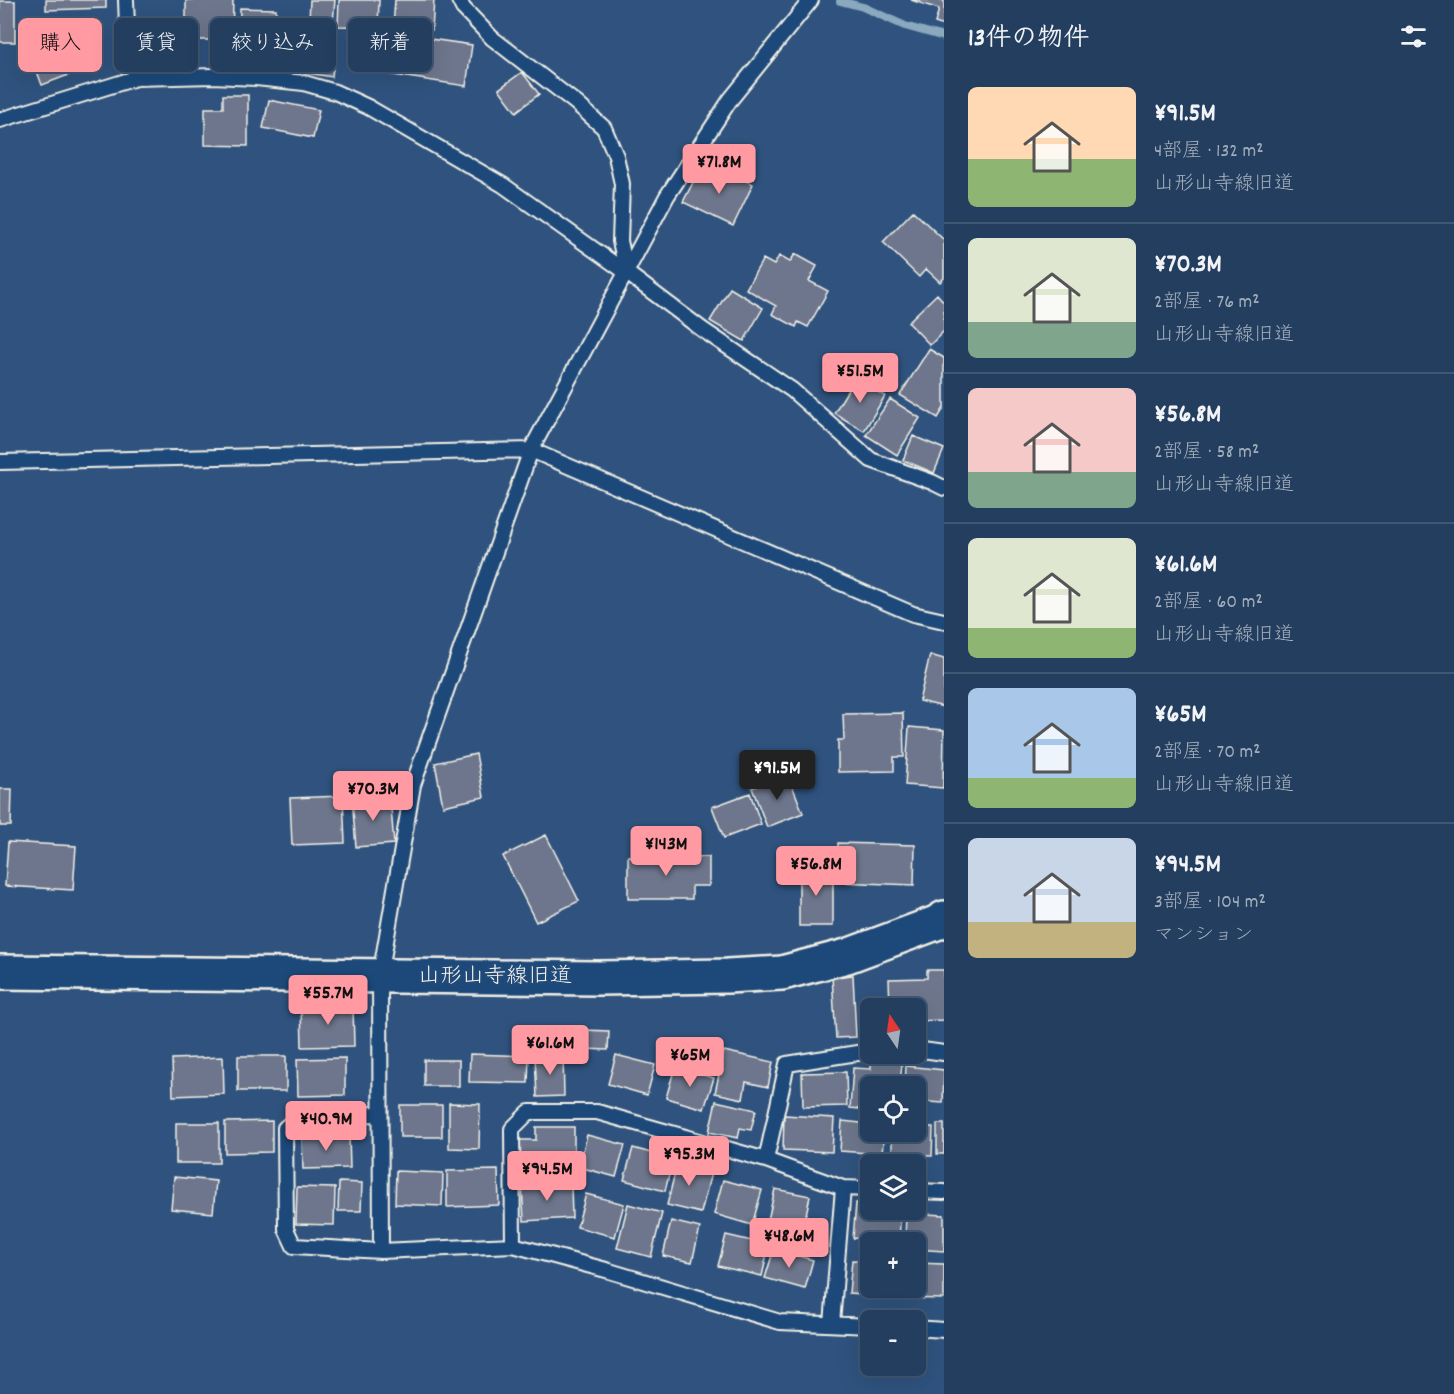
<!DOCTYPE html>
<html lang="ja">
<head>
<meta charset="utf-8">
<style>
  body { margin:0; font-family:Dekko,"Klee One",sans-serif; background:#2f4967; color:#f1f3f6; height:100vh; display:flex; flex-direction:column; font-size:22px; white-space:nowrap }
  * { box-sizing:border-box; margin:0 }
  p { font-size:20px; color:#a3aebc }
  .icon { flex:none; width:33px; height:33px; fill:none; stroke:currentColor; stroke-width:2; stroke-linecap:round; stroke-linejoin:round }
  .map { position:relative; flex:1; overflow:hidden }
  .sheet { display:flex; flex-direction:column; background:#233e5e; width:510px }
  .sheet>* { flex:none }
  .top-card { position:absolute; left:18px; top:18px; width:570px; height:54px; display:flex; gap:12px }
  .needle { width:39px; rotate:347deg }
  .fabs { position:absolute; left:860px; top:998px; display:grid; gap:12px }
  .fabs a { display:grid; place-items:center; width:66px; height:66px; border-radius:9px; background:#233e5e; box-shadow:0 6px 24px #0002,0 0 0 2px #405773; font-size:30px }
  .price { position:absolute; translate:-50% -51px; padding:0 14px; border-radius:6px; background:#ff9aa2; color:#111; font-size:20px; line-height:39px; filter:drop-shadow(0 2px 3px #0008) }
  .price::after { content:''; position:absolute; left:50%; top:36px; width:18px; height:14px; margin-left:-9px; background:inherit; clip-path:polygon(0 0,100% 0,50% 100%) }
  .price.selected { background:#222; color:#fff }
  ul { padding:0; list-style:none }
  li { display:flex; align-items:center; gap:18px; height:150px; padding:0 24px }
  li+li { border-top:2px solid #405773 }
  li span { display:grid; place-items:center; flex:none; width:168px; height:120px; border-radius:9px; color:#555 }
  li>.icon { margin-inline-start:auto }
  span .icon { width:72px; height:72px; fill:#fffc; stroke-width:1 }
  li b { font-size:26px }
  h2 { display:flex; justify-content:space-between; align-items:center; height:72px; padding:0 24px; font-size:26px }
  .tag { padding:0 21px; border-radius:9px; background:#233e5e; box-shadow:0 6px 24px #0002,0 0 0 2px #405773; font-size:21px; line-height:54px }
  .tag.selected { background:#ff9aa2; color:#111 }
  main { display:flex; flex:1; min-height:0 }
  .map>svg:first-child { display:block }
</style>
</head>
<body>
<main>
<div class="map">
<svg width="944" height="1394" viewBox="0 0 944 1394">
  <rect width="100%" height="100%" fill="#2f537e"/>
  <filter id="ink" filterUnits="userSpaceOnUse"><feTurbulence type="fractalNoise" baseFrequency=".0167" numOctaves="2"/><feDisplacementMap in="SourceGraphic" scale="12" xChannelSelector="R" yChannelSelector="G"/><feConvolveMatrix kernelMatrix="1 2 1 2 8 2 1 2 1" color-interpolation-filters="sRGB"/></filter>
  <g filter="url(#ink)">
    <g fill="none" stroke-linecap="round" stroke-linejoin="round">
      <path stroke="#8aa8be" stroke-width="8" d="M840 1 863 7 905 26 944 37"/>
    </g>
    <path fill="#6d768c" stroke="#f4f1e8" stroke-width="1.5" d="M46 0H106V8L46 10Z
      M186 0H233L232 40H186Z
      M310 0H335L333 22 309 21Z
      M339 0H379L378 27 338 26Z
      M395 0H434L432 30 393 27Z
      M911 0H944V26L935 23 939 9Z
      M0 1H15V42H0Z
      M240 8 276 9 274 58 239 57Z
      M388 33 472 45 466 86 381 73Z
      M81 36 92 66 42 85 31 55Z
      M298 44 335 49 332 77 294 71Z
      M522 72 539 94 516 112 499 89Z
      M223 95H248V146L205 145V108H223Z
      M269 100 319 110 313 138 263 128Z
      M700 169 718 177 722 169 753 184 733 226 683 202Z
      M913 211 944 240V278L940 282 926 269 919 277 883 242Z
      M795 254 817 266 809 281 828 291 808 327 798 322 796 327 772 314 776 306 746 289 763 259 774 265 779 256 790 262Z
      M730 288 763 308 744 341 710 321Z
      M937 294 944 302V331L930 345 908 322Z
      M929 349 944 358V408L938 418 900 395Z
      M855 378 885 396 864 431 834 413Z
      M890 399 920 418 897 455 866 435Z
      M913 436 944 449 934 473 903 460Z
      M930 655 944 659V707L919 701Z
      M903 713 904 757H894V771L838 772V740H844L843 714Z
      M909 727 944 730 943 788 905 785Z
      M476 754 484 797 443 806 435 763Z
      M788 775 803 813 767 827 752 788Z
      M0 789H12L11 826H0Z
      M750 793 761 824 724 838 712 807Z
      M343 796 345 843 292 845 290 798Z
      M390 796 394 844 356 847 352 799Z
      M546 835 579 901 536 922 503 856Z
      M8 842 76 846 73 890 5 886Z
      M838 843 915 845 914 885 837 882Z
      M628 856 709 857V886H692V899H628Z
      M799 868H833V926H799Z
      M927 970H944V1020L915 1021V1008H890L889 979 927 978Z
      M853 975 856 1037 836 1038 832 977Z
      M353 1006 354 1046 302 1047 301 1007Z
      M558 1029 609 1031 608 1050 557 1048Z
      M724 1051 773 1062 768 1087 746 1082 743 1099 715 1093Z
      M470 1054 529 1056 528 1083 469 1082Z
      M563 1055 564 1096 537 1097 535 1056Z
      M616 1055 655 1065 647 1095 608 1084Z
      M238 1056H286V1091H238Z
      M223 1057 224 1094 173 1096 172 1059Z
      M345 1058V1095L298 1096 297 1059Z
      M424 1060H459V1086H424Z
      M871 1061 902 1063 900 1086H870V1110L850 1108 853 1068 871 1069Z
      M906 1066 944 1070 943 1103 915 1101V1086H905Z
      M675 1067 714 1078 704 1109 666 1098Z
      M846 1072 847 1106 803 1107 802 1073Z
      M716 1101 756 1110 751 1130 740 1128 738 1138 709 1132Z
      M449 1103 480 1104 479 1149 449 1148Z
      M400 1105H442V1137H400Z
      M784 1115 834 1118 832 1152 783 1150Z
      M272 1121V1152L225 1153V1122Z
      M842 1121 870 1124V1131H884L882 1154 840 1151Z
      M176 1123H219V1163H176Z
      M937 1124H944V1154H937Z
      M536 1127H574V1163L548 1164V1171L521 1172 520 1140H536Z
      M915 1127H933L932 1156 892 1155V1131H915Z
      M349 1135 350 1168 303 1169 302 1136Z
      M587 1135 625 1145 616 1177 579 1167Z
      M633 1148 673 1159 665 1191 624 1180Z
      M678 1160 712 1169 701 1213 667 1205Z
      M498 1170 499 1205 447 1207V1171Z
      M396 1171 443 1173 442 1206 395 1204Z
      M174 1177 216 1181 213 1213 171 1209Z
      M723 1180 762 1190 752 1225 714 1214Z
      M339 1182 362 1183 361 1211H338Z
      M571 1183 572 1218 524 1221 522 1185Z
      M297 1187 335 1188 334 1225 296 1224Z
      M775 1189 810 1196 801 1238 787 1234 786 1242 764 1238Z
      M586 1194 624 1204 615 1237 577 1227Z
      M856 1203 870 1204V1209H901L899 1241 853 1238Z
      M628 1204 662 1213 651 1257 617 1248Z
      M906 1213 944 1215V1251L915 1249V1242H905Z
      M671 1221 700 1228 692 1262 663 1256Z
      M726 1235 769 1245 762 1276 718 1266Z
      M774 1249 813 1260 805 1289 765 1278Z
      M852 1260 870 1261V1287H893L892 1296 849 1293Z
      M915 1263 944 1264V1299L898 1298V1287H915Z"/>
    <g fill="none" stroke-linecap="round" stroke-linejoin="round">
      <defs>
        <path id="service" d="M126 0 127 26 136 78
          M459 0 463 8 492 38 576 103 604 128 616 156 622 184 620 241 627 273
          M0 120 136 78 213 76 256 78 304 83 335 92 368 107 503 185 627 273 703 330 792 390 871 460 932 482 944 488
          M0 462 531 450 667 196 730 100 811 0
          M915 1049 944 1053
          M380 1114 301 1115 285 1128 286 1229 294 1246 381 1251
          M766 1160 787 1064 870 1051
          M915 1191 944 1192
          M513 1245 512 1129 529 1112H597L766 1160 843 1188 870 1189
          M832 1324 843 1188
          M870 1326 780 1322 606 1270 513 1245 381 1251 380 976 413 785 531 450 913 614 944 621
          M915 1328 944 1330"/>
        <path id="tertiary" d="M0 972 599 978 727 976 782 973 847 956 936 923 944 918"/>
      </defs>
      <use href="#service" stroke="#f4f1e8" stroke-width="18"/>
      <use href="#tertiary" stroke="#f4f1e8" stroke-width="38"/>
      <use href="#service" stroke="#1f4a7a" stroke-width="14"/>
      <use href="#tertiary" stroke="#1f4a7a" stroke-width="33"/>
    </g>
  </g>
  <g text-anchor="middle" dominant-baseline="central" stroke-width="6" stroke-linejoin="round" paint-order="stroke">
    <g font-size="22" fill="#f4f1e8" stroke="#1f4a7a">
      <text x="495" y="977">山形山寺線旧道</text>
    </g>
  </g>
</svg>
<div class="fabs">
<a><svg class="needle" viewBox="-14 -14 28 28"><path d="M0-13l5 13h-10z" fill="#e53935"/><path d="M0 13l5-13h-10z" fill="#a3aebc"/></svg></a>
<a><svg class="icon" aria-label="locate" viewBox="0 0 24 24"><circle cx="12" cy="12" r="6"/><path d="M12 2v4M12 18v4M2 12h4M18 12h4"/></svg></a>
<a><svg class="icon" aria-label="layers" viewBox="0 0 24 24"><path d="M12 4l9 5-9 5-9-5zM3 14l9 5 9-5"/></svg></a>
<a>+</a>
<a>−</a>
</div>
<b class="price" style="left:719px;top:195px">¥71.8M</b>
<b class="price" style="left:860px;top:404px">¥51.5M</b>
<b class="price selected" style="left:777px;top:801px">¥91.5M</b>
<b class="price" style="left:373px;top:822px">¥70.3M</b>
<b class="price" style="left:666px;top:877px">¥143M</b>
<b class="price" style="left:816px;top:897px">¥56.8M</b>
<b class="price" style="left:328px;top:1026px">¥55.7M</b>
<b class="price" style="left:550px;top:1076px">¥61.6M</b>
<b class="price" style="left:690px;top:1088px">¥65M</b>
<b class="price" style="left:326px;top:1152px">¥40.9M</b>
<b class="price" style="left:689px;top:1187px">¥95.3M</b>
<b class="price" style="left:547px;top:1202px">¥94.5M</b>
<b class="price" style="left:789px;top:1269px">¥48.6M</b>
<div class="top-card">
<a class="tag selected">購入</a>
<a class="tag">賃貸</a>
<a class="tag">絞り込み</a>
<a class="tag">新着</a>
</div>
</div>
<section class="sheet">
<h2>13件の物件<svg class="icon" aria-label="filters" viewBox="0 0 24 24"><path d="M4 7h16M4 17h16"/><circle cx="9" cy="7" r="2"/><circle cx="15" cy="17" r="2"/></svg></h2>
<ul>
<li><span style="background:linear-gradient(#ffd9b3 60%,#8fb573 0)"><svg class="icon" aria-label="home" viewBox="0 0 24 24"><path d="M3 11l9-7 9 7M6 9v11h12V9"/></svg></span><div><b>¥91.5M</b><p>4部屋 · 132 m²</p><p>山形山寺線旧道</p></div></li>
<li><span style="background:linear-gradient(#dfe7d0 70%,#7fa58c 0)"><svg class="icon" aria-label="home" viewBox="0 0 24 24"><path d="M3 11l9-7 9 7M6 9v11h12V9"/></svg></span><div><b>¥70.3M</b><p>2部屋 · 76 m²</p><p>山形山寺線旧道</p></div></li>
<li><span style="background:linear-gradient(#f6c9c9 70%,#7fa58c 0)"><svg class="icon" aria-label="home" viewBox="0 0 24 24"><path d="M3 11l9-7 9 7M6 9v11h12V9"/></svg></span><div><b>¥56.8M</b><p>2部屋 · 58 m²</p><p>山形山寺線旧道</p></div></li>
<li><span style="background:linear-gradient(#dfe7d0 75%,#8fb573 0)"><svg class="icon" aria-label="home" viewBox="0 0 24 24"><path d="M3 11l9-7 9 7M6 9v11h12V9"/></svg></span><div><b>¥61.6M</b><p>2部屋 · 60 m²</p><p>山形山寺線旧道</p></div></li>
<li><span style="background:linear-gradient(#a9c7e8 75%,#8fb573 0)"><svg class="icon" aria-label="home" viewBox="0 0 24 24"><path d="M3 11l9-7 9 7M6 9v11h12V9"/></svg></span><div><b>¥65M</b><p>2部屋 · 70 m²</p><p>山形山寺線旧道</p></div></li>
<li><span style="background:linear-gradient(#c9d6e8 70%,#c2b280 0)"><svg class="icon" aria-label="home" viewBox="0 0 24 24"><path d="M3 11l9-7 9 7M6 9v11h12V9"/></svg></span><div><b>¥94.5M</b><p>3部屋 · 104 m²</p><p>マンション</p></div></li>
</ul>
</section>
</main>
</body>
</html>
